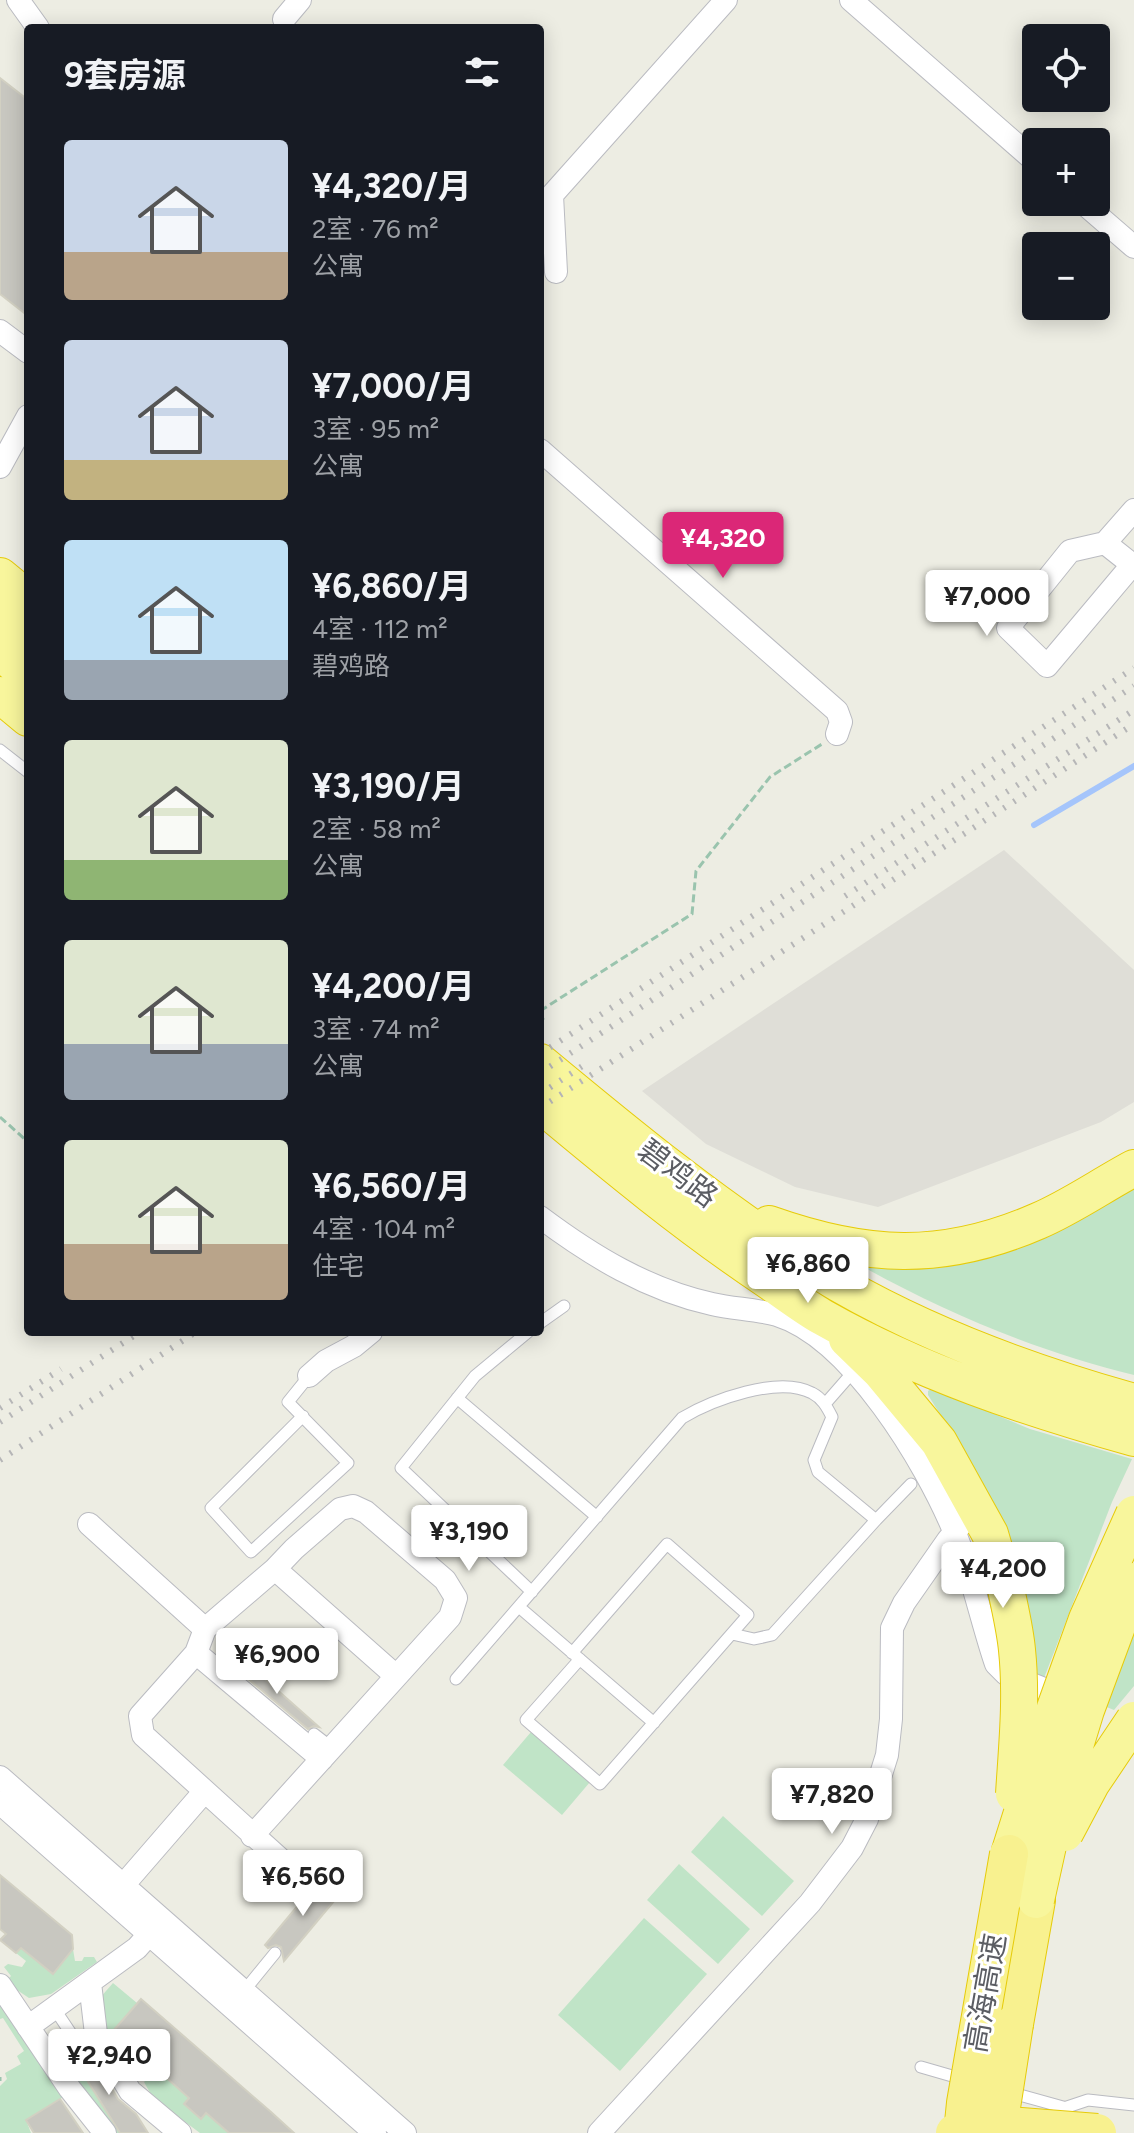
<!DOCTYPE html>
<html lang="zh">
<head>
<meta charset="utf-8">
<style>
  body { margin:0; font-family:Figtree,"Noto Sans SC",sans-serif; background:#20242c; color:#f1f3f6; height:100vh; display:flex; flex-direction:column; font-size:30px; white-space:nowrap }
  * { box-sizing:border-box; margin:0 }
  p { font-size:26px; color:#9ea1a6 }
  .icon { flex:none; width:44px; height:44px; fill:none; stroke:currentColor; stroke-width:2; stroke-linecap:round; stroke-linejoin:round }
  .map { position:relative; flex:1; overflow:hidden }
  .drawer { position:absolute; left:24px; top:24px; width:520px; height:1312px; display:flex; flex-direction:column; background:#171b24; border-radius:8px; box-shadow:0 4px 20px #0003 }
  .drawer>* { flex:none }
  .controls { position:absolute; left:1022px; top:24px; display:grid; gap:16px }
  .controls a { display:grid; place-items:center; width:88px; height:88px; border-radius:8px; background:#171b24; box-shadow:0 4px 20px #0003; font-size:40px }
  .price { position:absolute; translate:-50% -68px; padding:0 18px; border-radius:8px; background:#fff; color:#222; font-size:26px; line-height:52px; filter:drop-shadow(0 2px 4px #0008) }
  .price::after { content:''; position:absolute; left:50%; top:48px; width:24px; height:18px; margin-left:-12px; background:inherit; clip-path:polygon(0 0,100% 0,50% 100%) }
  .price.active { background:#db2777; color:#fff }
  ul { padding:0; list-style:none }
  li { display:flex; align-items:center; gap:24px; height:200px; padding:0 40px }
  li span { display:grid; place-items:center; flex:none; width:224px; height:160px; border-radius:8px; color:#555 }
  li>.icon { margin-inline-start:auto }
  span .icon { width:96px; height:96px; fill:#fffc; stroke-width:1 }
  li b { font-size:34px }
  h2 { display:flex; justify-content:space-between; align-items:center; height:96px; padding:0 40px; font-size:34px }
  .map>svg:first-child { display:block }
</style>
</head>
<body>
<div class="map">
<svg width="1134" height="2133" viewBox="0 0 1134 2133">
  <rect width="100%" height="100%" fill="#edede3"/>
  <path fill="#dfded7" d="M1004 850 1134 970V1102L1101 1122 878 1207 795 1187 706 1144 642 1091Z"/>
  <path fill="#c0e4c7" d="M1134 1178V1375C1038 1352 944 1312 858 1264Z
    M932 1388 1030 1429 1132 1459 1112 1502 1044 1678 1021 1669 965 1454 928 1395V1391Z
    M1134 1584V1686L1114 1710 1089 1700Z
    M531 1732 590 1782 562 1815 503 1765Z
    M723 1816 794 1881 762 1916 691 1852Z
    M679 1864 750 1929 718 1964 647 1900Z
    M644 1918 707 1974 620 2071 558 2015Z
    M21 1948 52 1973 73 1949 75 1961H82L84 1957H94L97 1962 51 1994 29 1998 14 1988 8 1979 11 1976 4 1967 8 1964 22 1967 26 1961 16 1953Z
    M113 1983 137 2003 113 2031 137 2051 132 2058 124 2050 117 2058 100 2030 99 1999Z
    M0 1999 65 2096 26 2120 31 2133H0V2086L7 2079 5 2073 21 2064 17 2056 24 2051 3 2018 0 2019Z
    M58 2041H62L120 2133H114C97 2104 75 2080 56 2052Z
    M157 2069 189 2098 184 2104 201 2119 206 2113 229 2133H200L153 2098 144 2082Z"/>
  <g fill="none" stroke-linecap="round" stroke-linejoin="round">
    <path stroke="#a5c5fb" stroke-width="6" d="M1034 825 1134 766"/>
  </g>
  <path fill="#c8c7c0" stroke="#d2d0c2" stroke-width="2" d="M0 78 28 100V316L0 294Z
    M248 1664 319 1727 314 1726 308 1729 240 1672Z
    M0 1875 72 1935 73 1949 53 1974 21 1948 16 1953 0 1940 6 1934 0 1929Z
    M320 1879 339 1895 284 1961 281 1947 276 1945 268 1948 265 1945Z
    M141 1999 271 2112 294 2133H229L206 2113 201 2119 184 2104 189 2098 152 2065 147 2071 132 2058 137 2051 113 2031Z
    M90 2052 118 2099 136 2114 148 2133H120L72 2056 75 2055 83 2058Z
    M60 2099 83 2133H34L26 2120Z"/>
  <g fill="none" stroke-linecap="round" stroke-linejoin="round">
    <defs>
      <path id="service" d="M0 750 28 772
        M540 1323 564 1306
        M528 1332 475 1376 401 1468 532 1592
        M457 1398 597 1517
        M825 1404 853 1372
        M303 1416 211 1508 251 1552 348 1463 288 1402 309 1376
        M876 1520 911 1484
        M519 1607 654 1723
        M572 1653 667 1544 748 1615 600 1784 526 1720 580 1659
        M456 1679 682 1418C712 1400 779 1375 812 1393 822 1398 827 1407 832 1417L814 1460 818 1472 876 1520 772 1635 754 1639 732 1634
        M314 1734 332 1748
        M244 1991 275 1953
        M54 2008 82 2050
        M921 2067 966 2080
        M1009 2092 1063 2107
        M1058 2110 1088 2100 1134 2105"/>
      <path id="minor" d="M18 0 38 28
        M851 0 1036 162
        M284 19 300 0
        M1082 202 1134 247
        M556 272 552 195 726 0
        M0 331 28 352
        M540 450 837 711 841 722 837 734
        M0 467 28 416
        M1105 543 1134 510
        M1132 565 1047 666 1008 628 1070 551 1105 543 1134 566
        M540 1217C592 1256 648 1290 712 1304 733 1309 756 1309 777 1315 851 1338 926 1463 954 1531 972 1573 981 1620 996 1664L1006 1674 1049 1691
        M309 1376 326 1361 354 1346 371 1332
        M89 1524 205 1629 196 1653 140 1716 143 1735 302 1879
        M275 1569 396 1676
        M205 1629 275 1569 294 1549 340 1509 353 1506 366 1512 445 1580 456 1598 450 1617 252 1836
        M196 1653 322 1759
        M0 1777 405 2133
        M0 1803 375 2133
        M113 1897 204 1792
        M90 1983 96 2034 130 2091 180 2133
        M0 1985 70 2089 105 2133
        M28 2027 137 1948 159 1923
        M599 2133 810 1903 852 1848 867 1819 887 1755 891 1719 892 1628 904 1603 948 1540 975 1508"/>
      <path id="trunk" d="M0 576 28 599
        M0 615 28 638
        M0 652 28 675
        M0 695 28 718
        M540 1062C629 1136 718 1209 816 1270 911 1329 1027 1372 1134 1402
        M540 1104C613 1165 687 1226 766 1279 785 1292 803 1306 822 1317 919 1372 1027 1408 1134 1438
        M769 1224C865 1258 942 1263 1038 1221 1071 1207 1102 1185 1134 1168
        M847 1339 880 1371 939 1442 990 1534 1006 1589"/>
      <path id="motorway" d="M1014 2024 1036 1900"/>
    </defs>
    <use href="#service" stroke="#babbc1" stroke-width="13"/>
    <use href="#minor" stroke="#babbc1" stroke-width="24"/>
    <use href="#trunk" stroke="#e6cb0a" stroke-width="38"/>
    <use href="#motorway" stroke="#e6cb0a" stroke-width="40"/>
    <path stroke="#9ac4ae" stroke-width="3" stroke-dasharray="8 4" stroke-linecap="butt" d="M540 1011 692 914 696 871 770 777 822 744
      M540 1013 543 1019 540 1022
      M0 1117 28 1142
      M0 2077V2081"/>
    <use href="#service" stroke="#fff" stroke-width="11"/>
    <use href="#minor" stroke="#fff" stroke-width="22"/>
    <use href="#trunk" stroke="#f8f69c" stroke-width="36"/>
    <use href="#motorway" stroke="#f8f18f" stroke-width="38"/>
    <path stroke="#b6b6b7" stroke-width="6" stroke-dasharray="2 10" stroke-linecap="butt" d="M845 896 1134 710
      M540 1054 1134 668
      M540 1073 1134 686
      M540 1094 590 1061
      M540 1108 1134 724
      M0 1408 61 1369
      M0 1422 140 1332
      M0 1460 196 1332"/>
    <defs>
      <path id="trunk-bridge" d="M1006 1589C1010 1609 1015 1629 1017 1650 1022 1698 1017 1746 1014 1794
        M1065 1833 1091 1784 1134 1720
        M1009 1854 1055 1708 1087 1619 1134 1514
        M1036 1900 1057 1805 1086 1710 1134 1581"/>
      <path id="motorway-bridge" d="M955 2133 1009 2126 1097 2133
        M963 2133 966 2103 1009 1854
        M997 2133 1014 2024"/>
    </defs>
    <use href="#trunk-bridge" stroke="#e6cb0a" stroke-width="38" stroke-linecap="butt"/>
    <use href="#motorway-bridge" stroke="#e6cb0a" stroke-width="40" stroke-linecap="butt"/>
    <use href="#trunk-bridge" stroke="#f8f69c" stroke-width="36"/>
    <use href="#motorway-bridge" stroke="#f8f18f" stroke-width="38"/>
  </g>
  <g text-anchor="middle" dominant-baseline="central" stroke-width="6" stroke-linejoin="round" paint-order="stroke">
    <g font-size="30" fill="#5b5d63" stroke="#fff">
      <text transform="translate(678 1173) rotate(37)">碧鸡路</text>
      <text transform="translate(985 1993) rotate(-80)">高海高速</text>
    </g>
  </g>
</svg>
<div class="controls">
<a><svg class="icon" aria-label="locate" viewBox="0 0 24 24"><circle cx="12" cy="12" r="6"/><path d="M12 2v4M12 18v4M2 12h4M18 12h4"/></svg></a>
<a>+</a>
<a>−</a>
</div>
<b class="price active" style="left:723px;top:580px">¥4,320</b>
<b class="price" style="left:987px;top:638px">¥7,000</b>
<b class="price" style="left:808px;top:1305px">¥6,860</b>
<b class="price" style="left:469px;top:1573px">¥3,190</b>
<b class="price" style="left:1003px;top:1610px">¥4,200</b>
<b class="price" style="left:277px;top:1696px">¥6,900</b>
<b class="price" style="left:832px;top:1836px">¥7,820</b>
<b class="price" style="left:303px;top:1918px">¥6,560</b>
<b class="price" style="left:109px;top:2097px">¥2,940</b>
<section class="drawer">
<h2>9套房源<svg class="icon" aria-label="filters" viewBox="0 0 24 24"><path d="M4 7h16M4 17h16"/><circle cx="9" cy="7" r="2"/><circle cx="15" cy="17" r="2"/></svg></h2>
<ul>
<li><span style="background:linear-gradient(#c9d6e8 70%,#b9a48a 0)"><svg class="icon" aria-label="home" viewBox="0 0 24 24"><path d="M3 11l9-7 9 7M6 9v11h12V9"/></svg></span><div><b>¥4,320/月</b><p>2室 · 76 m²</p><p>公寓</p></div></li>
<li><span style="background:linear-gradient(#c9d6e8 75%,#c2b280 0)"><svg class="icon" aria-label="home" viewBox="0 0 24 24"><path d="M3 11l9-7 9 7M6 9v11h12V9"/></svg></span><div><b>¥7,000/月</b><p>3室 · 95 m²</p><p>公寓</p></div></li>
<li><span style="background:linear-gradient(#bfe0f5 75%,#9aa5b1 0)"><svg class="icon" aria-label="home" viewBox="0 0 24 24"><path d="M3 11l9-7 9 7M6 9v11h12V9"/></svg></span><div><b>¥6,860/月</b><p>4室 · 112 m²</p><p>碧鸡路</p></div></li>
<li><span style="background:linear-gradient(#dfe7d0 75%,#8fb573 0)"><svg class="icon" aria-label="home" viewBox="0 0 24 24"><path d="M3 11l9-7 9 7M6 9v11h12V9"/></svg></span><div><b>¥3,190/月</b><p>2室 · 58 m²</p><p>公寓</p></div></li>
<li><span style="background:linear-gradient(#dfe7d0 65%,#9aa5b1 0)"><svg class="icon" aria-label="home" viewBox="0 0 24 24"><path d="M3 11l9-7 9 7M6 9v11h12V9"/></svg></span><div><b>¥4,200/月</b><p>3室 · 74 m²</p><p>公寓</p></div></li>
<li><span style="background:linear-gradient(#dfe7d0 65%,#b9a48a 0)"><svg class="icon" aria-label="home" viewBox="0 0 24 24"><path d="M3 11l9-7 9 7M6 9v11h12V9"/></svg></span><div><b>¥6,560/月</b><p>4室 · 104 m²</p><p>住宅</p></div></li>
</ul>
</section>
</div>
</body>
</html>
